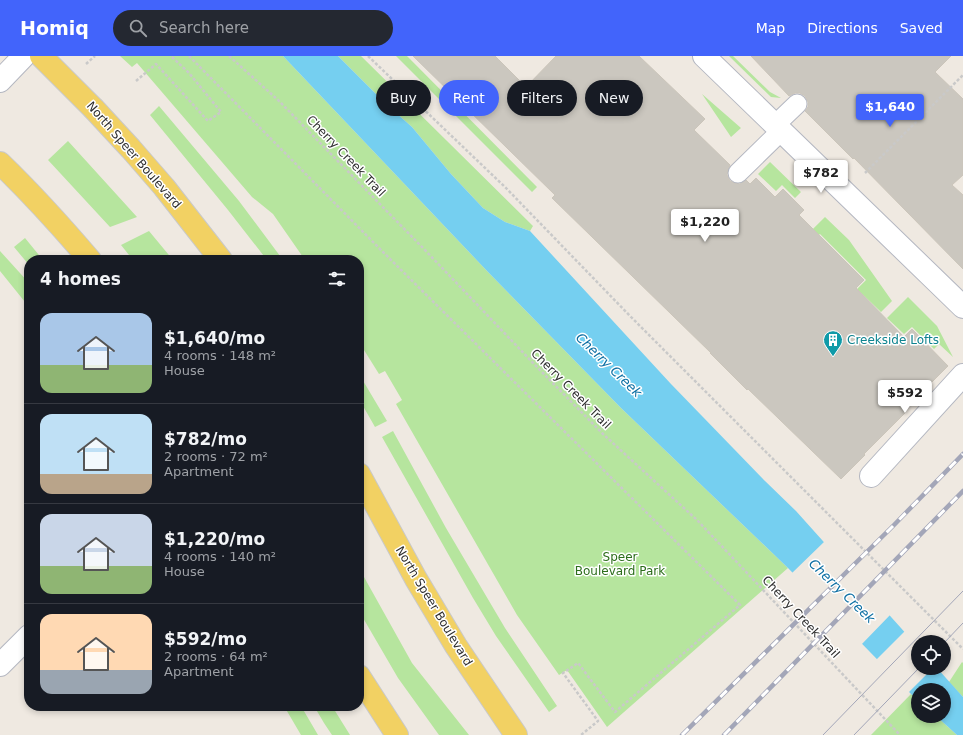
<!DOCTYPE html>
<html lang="en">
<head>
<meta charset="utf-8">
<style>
  body { margin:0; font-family:"DejaVu Sans",sans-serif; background:#242831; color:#f1f3f6; height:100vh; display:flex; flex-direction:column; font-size:15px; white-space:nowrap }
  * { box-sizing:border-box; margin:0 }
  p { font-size:13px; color:#9ea1a6 }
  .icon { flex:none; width:22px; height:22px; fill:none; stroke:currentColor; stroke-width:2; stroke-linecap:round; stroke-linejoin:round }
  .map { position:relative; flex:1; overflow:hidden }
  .sheet { position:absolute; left:24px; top:199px; width:340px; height:456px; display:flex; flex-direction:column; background:#171b24; border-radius:16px; box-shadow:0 2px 6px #0003 }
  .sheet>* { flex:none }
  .top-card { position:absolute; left:376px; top:24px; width:380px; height:36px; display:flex; gap:8px }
  .buttons { position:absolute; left:911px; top:579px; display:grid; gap:8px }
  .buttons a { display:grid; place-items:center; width:40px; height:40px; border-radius:50%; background:#171b24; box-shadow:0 2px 6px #0003; font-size:20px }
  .price { position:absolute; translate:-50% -34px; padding:0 9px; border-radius:4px; background:#fff; color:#222; font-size:13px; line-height:26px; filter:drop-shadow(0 1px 2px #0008) }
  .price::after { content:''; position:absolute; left:50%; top:24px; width:12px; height:9px; margin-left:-6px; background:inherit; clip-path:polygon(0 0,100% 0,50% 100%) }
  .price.active { background:#4264fb; color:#fff }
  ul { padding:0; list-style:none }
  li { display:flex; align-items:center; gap:12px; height:100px; padding:0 16px }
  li+li { border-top:1px solid #363941 }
  li span { display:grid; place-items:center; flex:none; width:112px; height:80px; border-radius:12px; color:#555 }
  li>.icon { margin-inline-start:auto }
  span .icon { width:48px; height:48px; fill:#fffc; stroke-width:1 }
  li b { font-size:17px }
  h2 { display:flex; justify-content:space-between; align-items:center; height:48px; padding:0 16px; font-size:17px }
  .chip { padding:0 14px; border-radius:18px; background:#171b24; box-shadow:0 2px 6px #0003; font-size:14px; line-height:36px }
  .chip.active { background:#4264fb; color:#fff }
  header { display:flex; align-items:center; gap:24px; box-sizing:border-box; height:56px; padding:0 20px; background:#4264fb; color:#fff }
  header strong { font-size:19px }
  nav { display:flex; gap:22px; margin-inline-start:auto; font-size:14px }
  .search { width:280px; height:36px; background:#242831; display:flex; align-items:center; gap:10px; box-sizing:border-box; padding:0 14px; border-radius:22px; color:#9ea1a6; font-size:15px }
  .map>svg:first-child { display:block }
</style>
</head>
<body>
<header>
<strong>Homiq</strong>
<div class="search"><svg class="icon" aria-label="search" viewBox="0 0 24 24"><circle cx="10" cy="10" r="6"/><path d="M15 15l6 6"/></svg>Search here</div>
<nav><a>Map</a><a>Directions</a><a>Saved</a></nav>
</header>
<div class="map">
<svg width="963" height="679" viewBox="0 0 963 679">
  <rect width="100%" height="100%" fill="#efe9e1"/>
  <path fill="#b6e59e" d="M120 0H283L488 216 621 352 788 512 607 671 567 614 559 619 517 559 396 348 402 344 385 315 379 318 359 286V204H305L273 158 252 141 137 7 132 11Z
    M338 0H361L533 170 530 175 505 166 483 152 451 118 412 71 386 48Z
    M396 0H407L537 131 532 136Z
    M729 0H733L770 36 781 42 771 41Z
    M702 38 741 72 731 81Z
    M159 50 239 145 283 204H267L228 154 150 59Z
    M68 85 137 161 110 171 48 104Z
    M770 106 801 136 795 142 782 129 776 135 758 118Z
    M825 161 849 184 892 245 881 256 857 233 866 224 820 178 706 291 700 285Z
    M149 175 173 204H133L121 189Z
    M25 182 43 204H29V209L14 191Z
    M0 195 29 227V251L0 215Z
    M908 241 937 270 953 301 939 288 934 293 912 271 904 278 887 262Z
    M359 318 387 365 375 371 359 343Z
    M393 375 446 472 505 572 557 650 549 656 496 580 473 542 382 381Z
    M359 512 412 607 469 679H439L398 622 359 555Z
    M962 606 963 607V641L949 626Z
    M911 638 918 644V660H936L957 679H871Z
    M284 650H301L318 679H301Z
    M314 650H332L350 679H332L324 667Z"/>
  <path fill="#75cff0" d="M283 0H338L386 48 412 71 451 118 483 152 505 166 530 175 671 328 765 425 796 455 918 591V612H937L963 641V679H957L936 660H944V634H918V644L911 638 788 512 621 352 488 216Z"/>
  <path fill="#efe9e1" d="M825 485 891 558 861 589 791 518Z
    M906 574 918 588V612H933L908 637 876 604Z"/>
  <path fill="#cbc7bf" stroke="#cbc5ba" d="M413 0H495L526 31 556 0H639L705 63 694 74 730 109 728 114 727 119 730 125 735 127 740 128 746 124 750 128 756 122 775 141 783 133 804 154 799 159 864 224 856 232 904 281 912 273 948 310 904 354 906 356 864 398 865 399 841 423 748 333 747 334 710 297H711L552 142 555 139Z
    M751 0H951L935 16 963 43V119L952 129 963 139V213L854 102 853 103 805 55 808 51V46L805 40 800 37H795L789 40Z"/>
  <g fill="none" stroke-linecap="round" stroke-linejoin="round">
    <defs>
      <path id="service" d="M775 69 797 48
        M738 117 781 75"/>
      <path id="minor" d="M704 0 963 251
        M0 25 24 0
        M871 420 963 319
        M0 609 29 580"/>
      <path id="primary" d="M94 53 131 93 164 131 221 204
        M0 107C32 138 61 170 90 204
        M359 418 416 523 456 590 516 679
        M359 620 397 679"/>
    </defs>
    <use href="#service" stroke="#b4b7c1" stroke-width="21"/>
    <use href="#minor" stroke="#b4b7c1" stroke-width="24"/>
    <use href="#primary" stroke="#c9c9c9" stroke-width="24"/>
    <path stroke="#c9c9c9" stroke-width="2.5" stroke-dasharray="3 2" stroke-linecap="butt" d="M189 0 384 197 740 549 615 656 578 607 563 617 598 665 581 679
      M229 0 278 44 422 191 535 309 602 377 697 464 900 679
      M368 0 506 132 631 261 963 593
      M86 8 95 0
      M136 25 156 8 208 65 221 56 189 17 171 0
      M865 117 963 19"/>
    <use href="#service" stroke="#fff" stroke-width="19"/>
    <use href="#minor" stroke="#fff" stroke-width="22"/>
    <use href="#primary" stroke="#f2d163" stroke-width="22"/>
    <path stroke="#a3a6b8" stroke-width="1" d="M944 587 963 567
      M823 679 963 535
      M854 679 919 612"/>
    <defs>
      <path id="rail" d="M682 679 894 469 963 398
        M724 679 963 435"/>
    </defs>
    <use href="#rail" stroke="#a3a6b8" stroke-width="4.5"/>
    <use href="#rail" stroke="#fff" stroke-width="3" stroke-dasharray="9" stroke-linecap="butt"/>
    <defs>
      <path id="primary-bridge" d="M41 0 94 53"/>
    </defs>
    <use href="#primary-bridge" stroke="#c9c9c9" stroke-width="24" stroke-linecap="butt"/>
    <use href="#primary-bridge" stroke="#f2d163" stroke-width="22"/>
  </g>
  <defs>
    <symbol id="building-pin" viewBox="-11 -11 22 30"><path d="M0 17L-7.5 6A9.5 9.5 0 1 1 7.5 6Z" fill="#0f9aa8" stroke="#fff"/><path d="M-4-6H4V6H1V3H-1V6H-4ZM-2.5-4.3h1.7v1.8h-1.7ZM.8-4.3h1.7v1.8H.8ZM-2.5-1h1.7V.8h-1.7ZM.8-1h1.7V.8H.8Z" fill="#fff"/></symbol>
  </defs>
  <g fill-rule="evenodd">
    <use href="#building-pin" x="822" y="273" width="22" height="30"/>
  </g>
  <g text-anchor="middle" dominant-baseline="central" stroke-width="3" stroke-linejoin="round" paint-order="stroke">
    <g font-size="12" fill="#2e2e2e" stroke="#fff">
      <text transform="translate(134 99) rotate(49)">North Speer Boulevard</text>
      <text transform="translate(346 100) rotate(46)">Cherry Creek Trail</text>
      <text transform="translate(571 333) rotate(45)">Cherry Creek Trail</text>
      <text transform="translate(434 550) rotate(59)">North Speer Boulevard</text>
      <text transform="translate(801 561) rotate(47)">Cherry Creek Trail</text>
    </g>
    <g font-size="12" fill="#0d838f" stroke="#fff" text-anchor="start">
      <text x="847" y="284">Creekside Lofts</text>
    </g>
    <g font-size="12" fill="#2c6e1b" stroke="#fff">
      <text x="620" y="501">Speer<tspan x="620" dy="14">Boulevard Park</tspan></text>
    </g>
    <g font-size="13" font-style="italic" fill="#0d6fa3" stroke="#fff">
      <text transform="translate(609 309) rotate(44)">Cherry Creek</text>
      <text transform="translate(842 535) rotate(44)">Cherry Creek</text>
    </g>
  </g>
</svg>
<div class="buttons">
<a><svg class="icon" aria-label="locate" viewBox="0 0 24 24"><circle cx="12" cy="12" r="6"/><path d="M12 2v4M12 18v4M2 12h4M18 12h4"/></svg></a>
<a><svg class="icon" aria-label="layers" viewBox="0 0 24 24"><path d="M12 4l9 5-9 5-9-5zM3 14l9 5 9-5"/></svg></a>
</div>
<b class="price active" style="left:890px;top:72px">$1,640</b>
<b class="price" style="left:821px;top:138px">$782</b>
<b class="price" style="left:705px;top:187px">$1,220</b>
<b class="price" style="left:905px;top:358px">$592</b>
<div class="top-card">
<a class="chip">Buy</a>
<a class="chip active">Rent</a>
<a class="chip">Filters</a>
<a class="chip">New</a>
</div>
<section class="sheet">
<h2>4 homes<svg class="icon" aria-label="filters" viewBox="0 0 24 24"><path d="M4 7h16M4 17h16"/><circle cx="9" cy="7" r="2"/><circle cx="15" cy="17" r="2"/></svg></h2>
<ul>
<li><span style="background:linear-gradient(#a9c7e8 65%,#8fb573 0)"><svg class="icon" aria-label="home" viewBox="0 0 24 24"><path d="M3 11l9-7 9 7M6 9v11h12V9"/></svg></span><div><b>$1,640/mo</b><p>4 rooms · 148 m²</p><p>House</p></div></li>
<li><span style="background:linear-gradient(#bfe0f5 75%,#b9a48a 0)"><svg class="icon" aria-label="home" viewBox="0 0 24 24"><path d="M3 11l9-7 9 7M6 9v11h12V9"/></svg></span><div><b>$782/mo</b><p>2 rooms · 72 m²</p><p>Apartment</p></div></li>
<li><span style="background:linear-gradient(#c9d6e8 65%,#8fb573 0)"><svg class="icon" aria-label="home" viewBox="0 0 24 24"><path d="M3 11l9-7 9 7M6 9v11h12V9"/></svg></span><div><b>$1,220/mo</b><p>4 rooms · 140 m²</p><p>House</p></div></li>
<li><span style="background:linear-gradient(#ffd9b3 70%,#9aa5b1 0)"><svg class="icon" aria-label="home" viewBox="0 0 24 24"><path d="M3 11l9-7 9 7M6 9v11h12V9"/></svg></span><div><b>$592/mo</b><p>2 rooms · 64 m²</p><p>Apartment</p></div></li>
</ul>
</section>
</div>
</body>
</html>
